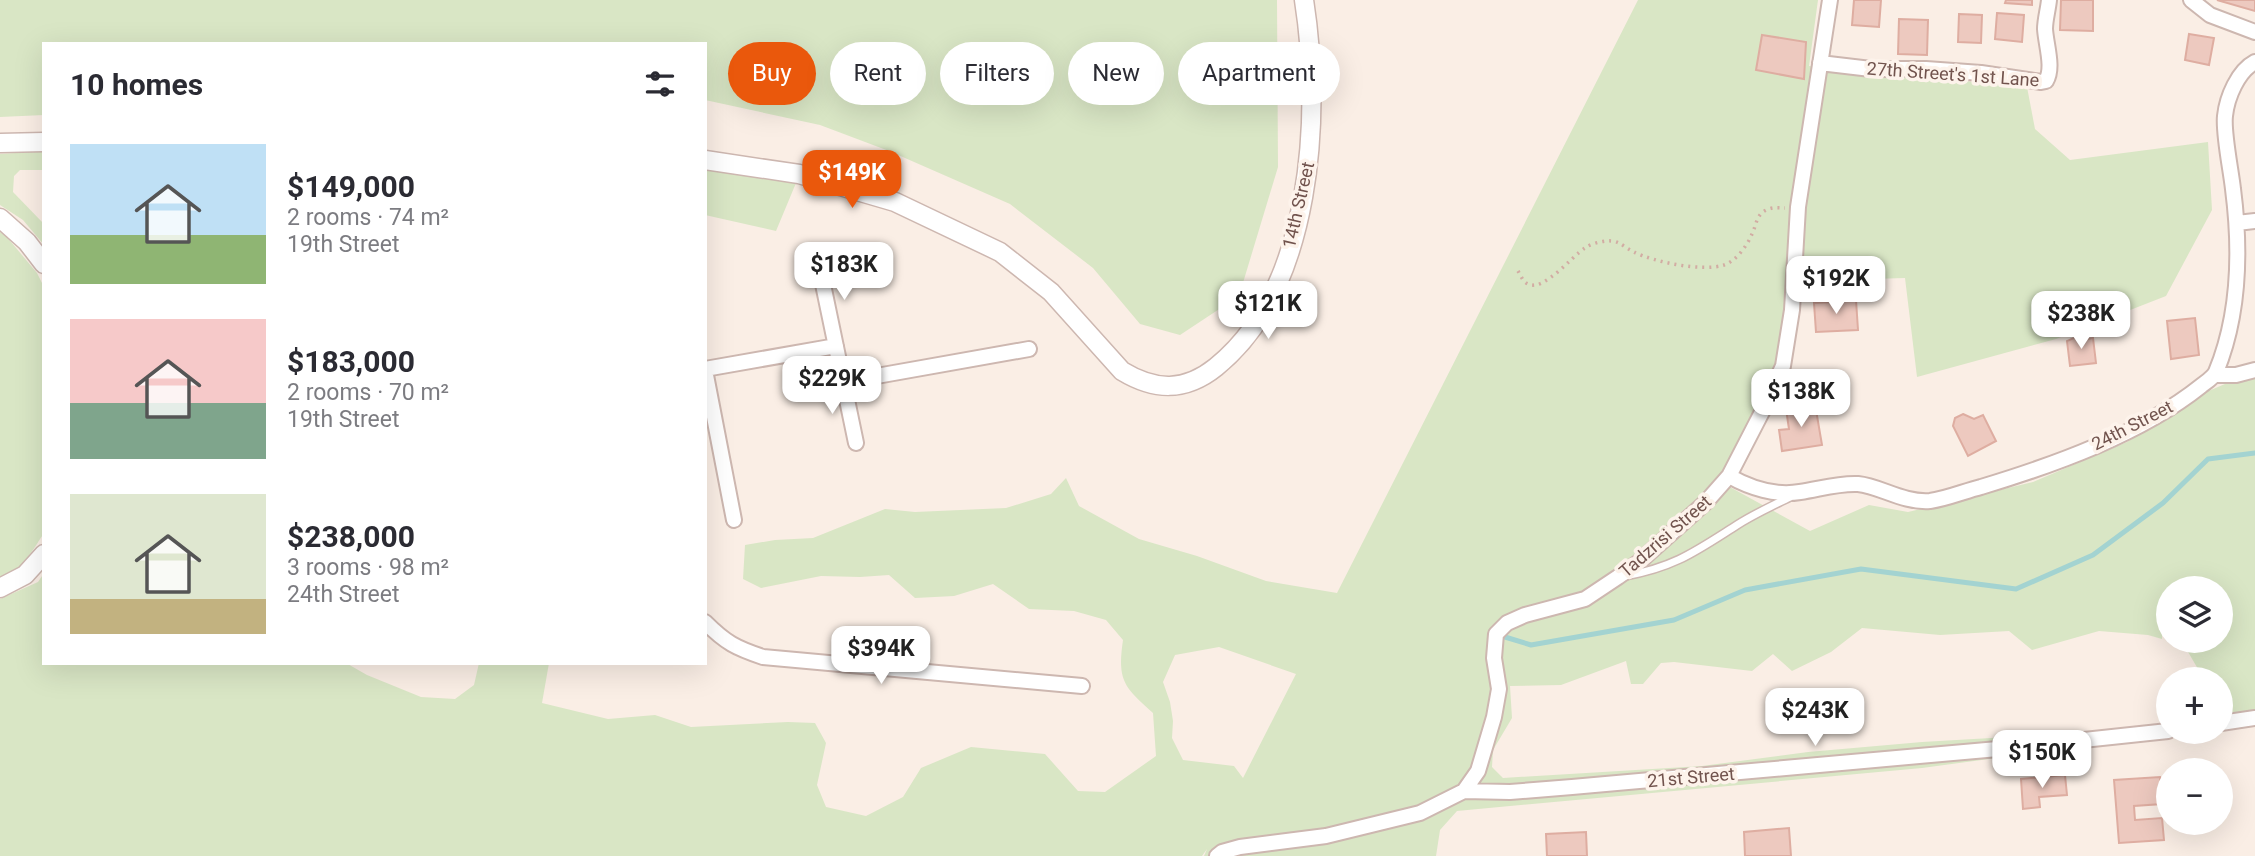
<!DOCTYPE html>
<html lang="en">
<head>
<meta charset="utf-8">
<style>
  body { margin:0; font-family:Roboto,sans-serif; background:#f7f7f7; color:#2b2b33; height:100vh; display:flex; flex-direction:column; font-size:26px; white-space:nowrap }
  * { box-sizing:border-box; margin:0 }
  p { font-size:23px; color:#7c7c81 }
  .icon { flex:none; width:38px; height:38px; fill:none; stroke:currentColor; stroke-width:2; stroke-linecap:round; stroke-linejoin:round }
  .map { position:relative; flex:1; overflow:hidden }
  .details { position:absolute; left:42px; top:42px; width:665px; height:623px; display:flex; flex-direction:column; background:#fff; border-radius:0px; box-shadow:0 7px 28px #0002 }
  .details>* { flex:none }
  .guide { position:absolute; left:728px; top:42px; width:665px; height:63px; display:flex; gap:14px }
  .buttons { position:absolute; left:2156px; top:576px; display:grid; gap:14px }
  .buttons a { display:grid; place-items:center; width:77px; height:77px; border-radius:50%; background:#fff; box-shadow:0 7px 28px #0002; font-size:35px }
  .price { position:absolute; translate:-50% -60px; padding:0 16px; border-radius:14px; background:#fff; color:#222; font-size:23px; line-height:46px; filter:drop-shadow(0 2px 4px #0008) }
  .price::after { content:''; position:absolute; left:50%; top:42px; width:21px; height:16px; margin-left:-10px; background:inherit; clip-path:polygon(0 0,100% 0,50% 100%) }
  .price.selected { background:#ea580c; color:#fff }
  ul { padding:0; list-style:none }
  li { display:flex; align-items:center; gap:21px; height:175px; padding:0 28px }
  li span { display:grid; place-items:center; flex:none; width:196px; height:140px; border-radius:0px; color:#555 }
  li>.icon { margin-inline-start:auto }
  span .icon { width:84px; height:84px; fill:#fffc; stroke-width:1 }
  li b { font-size:30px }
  h2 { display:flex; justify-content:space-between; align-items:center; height:84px; padding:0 28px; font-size:30px }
  .pill { padding:0 24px; border-radius:32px; background:#fff; box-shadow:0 7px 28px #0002; font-size:24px; line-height:63px }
  .pill.selected { background:#ea580c; color:#fff }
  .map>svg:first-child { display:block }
</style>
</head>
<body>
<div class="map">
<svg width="2255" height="856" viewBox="0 0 2255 856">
  <rect width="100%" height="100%" fill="#faeee5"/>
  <path fill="#d9e6c5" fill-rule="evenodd" d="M0 0H1277L1278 167 1239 296 1180 335 1140 324 1093 268 1010 204 889 151 820 125 705 100V44H44V115L0 117Z
    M1638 0H1818L1809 66 2027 87 2035 129 2070 160 2208 142 2212 210 2166 296 2056 339 1917 377 1905 278 1805 281 1789 369 1728 486 1810 531 1869 505 1908 512 2033 482 2127 442 2204 393 2255 371V723L2221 727V679H2181L2198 669 2184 645 2188 641 2221 640V588H2168V629L2162 628V639L2148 635 2099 631 2032 650 2009 631 1940 635 1862 628 1831 652 1792 671 1773 654 1752 671 1674 662 1661 663 1643 684H1631L1626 661 1561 685 1510 686 1512 718 1493 750 1492 767 1503 778 1702 766 1808 752 1922 742 2080 733 2168 723V732H2189L1922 768 1457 811 1440 830 1436 856H1204L1207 849 1202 856H0V599L38 582 44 573V663H346L367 675 421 697 455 699 474 685 479 663H549L542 703 608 719 655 715 691 727 788 722 815 723 826 743 817 785 826 807 866 816 903 797 921 768 971 747 1045 754 1078 791 1105 792 1156 756 1153 713C1124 687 1117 681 1123 640L1106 620 1074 611 1029 609 993 584 954 596 915 598 889 575 860 577 821 576 761 588 743 579 745 545 775 540 813 538 885 509 915 512 1006 508 1051 494 1066 478 1079 506 1139 539 1197 556 1266 581 1337 593ZM1219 647 1296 674 1243 778 1234 766 1183 760 1172 738 1173 721 1170 702 1163 682 1175 655Z
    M44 151V170H20L14 176 13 192 44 224V245L23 220 0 205V154Z
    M705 169 796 183 776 231 705 215Z
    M0 232 6 236 37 273 44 287V533C32 551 22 571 0 578Z"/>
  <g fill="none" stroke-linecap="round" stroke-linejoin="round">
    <path stroke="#a3d3d1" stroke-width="5" d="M1505 637 1531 645 1674 620 1745 590 1861 569 2016 589 2093 555 2163 503 2208 459 2255 453"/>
  </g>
  <path fill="#edc9bf" stroke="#deada1" stroke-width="2" d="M1854 0H1881L1879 27 1852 25Z
    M2006 0H2032V5L2005 3Z
    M2061 0H2093V31L2060 30Z
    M2217 0H2255V11Z
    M1997 13 2024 15 2022 42 1995 39Z
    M1959 14 1982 15 1981 43 1958 42Z
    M1899 19 1928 20 1927 55 1898 54Z
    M2189 34 2214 38 2209 65 2185 60Z
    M1762 35 1806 42 1804 79 1756 70Z
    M1833 297H1843L1844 301 1856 300 1858 330 1816 332 1814 303 1833 302Z
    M2195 318 2199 355 2171 359 2167 321Z
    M2087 332V339L2093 338 2096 363 2070 366 2067 341Z
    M1815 404 1822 445 1782 451 1779 430 1789 429 1786 409Z
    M1963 414 1974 419 1983 415 1996 441 1968 456 1953 426 1955 418Z
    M2065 775 2067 795 2039 797 2040 807 2023 809 2021 779Z
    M2160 777 2162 804 2134 806 2135 820 2162 818 2164 840 2119 843 2114 780Z
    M1789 828 1791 856H1745L1744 832Z
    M1586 832 1587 856H1547L1546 834Z"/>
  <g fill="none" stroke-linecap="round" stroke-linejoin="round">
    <defs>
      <path id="service" d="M1625 576C1675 567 1696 551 1737 525 1754 514 1772 506 1790 497"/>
      <path id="minor" d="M2191 0 2210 15 2255 32
        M1820 63 1871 69H1926L1981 73 2041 82 2046 81C2054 68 2046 45 2045 29 2045 20 2048 10 2049 0
        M2237 223 2255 221
        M819 265 856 443
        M705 369 836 346
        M705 370 734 520
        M2215 375H2236L2255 370
        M843 382 1029 349
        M1729 476C1750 488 1776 496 1800 492 1820 489 1838 483 1858 484 1880 486 1903 503 1930 501 1946 499 1965 491 1981 487 2054 465 2141 434 2201 386 2206 382 2213 378 2216 372 2240 314 2241 251 2233 189 2231 170 2223 133 2225 116 2227 97 2238 71 2255 62
        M705 622C726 643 736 648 763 657L1082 686
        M2221 723 2255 718
        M1464 791 1510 792 1572 787 2009 748 2168 731
        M1217 856 1222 852 1240 847 1326 836 1420 813 1464 791 1478 771 1494 717 1499 689 1494 658 1496 634 1507 623 1525 615 1585 599 1618 577 1639 562 1706 502 1729 476 1762 412 1783 366 1792 310 1798 207 1830 0"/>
      <path id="tertiary" d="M0 143 44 142
        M705 160 799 174 895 202 1000 252 1051 292 1122 371C1155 391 1185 392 1216 367 1313 289 1322 114 1304 0
        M0 218 27 242 44 264
        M0 588 25 575 44 554"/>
    </defs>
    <use href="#service" stroke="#cdb7b0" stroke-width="10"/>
    <use href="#minor" stroke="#cdb7b0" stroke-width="18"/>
    <use href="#tertiary" stroke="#cdb7b0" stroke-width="21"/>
    <path stroke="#d2aca3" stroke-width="3.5" stroke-dasharray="2 5" stroke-linecap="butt" d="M1518 271C1521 276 1523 282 1528 284 1544 292 1572 256 1585 248 1589 245 1595 243 1600 242 1618 238 1620 245 1634 252 1654 262 1702 272 1724 265 1736 261 1747 246 1752 234 1757 224 1756 213 1769 209 1774 207 1780 208 1785 208"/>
    <use href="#service" stroke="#fff" stroke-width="7"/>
    <use href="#minor" stroke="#fff" stroke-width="14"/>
    <use href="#tertiary" stroke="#fff" stroke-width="18"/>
  </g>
  <g text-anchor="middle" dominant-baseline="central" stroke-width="7" stroke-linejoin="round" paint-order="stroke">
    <g font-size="18" fill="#71534d" stroke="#fdf3eb">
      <text transform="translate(1953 74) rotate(4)">27th Street's 1st Lane</text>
      <text transform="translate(1298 205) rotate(-77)">14th Street</text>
      <text transform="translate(2132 425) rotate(-27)">24th Street</text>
      <text transform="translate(1665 536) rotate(-41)">Tadzrisi Street</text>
      <text transform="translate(1691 777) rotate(-5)">21st Street</text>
    </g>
  </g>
</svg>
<div class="buttons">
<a><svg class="icon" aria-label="layers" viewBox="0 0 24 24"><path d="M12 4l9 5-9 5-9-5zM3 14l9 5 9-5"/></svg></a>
<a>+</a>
<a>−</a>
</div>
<b class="price selected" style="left:852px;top:210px">$149K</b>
<b class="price" style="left:844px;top:302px">$183K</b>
<b class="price" style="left:1836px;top:316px">$192K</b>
<b class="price" style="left:1268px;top:341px">$121K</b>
<b class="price" style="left:2081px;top:351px">$238K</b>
<b class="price" style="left:832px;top:416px">$229K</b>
<b class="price" style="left:1801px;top:429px">$138K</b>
<b class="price" style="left:881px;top:686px">$394K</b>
<b class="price" style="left:1815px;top:748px">$243K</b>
<b class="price" style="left:2042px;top:790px">$150K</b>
<div class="guide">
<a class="pill selected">Buy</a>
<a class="pill">Rent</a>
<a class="pill">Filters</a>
<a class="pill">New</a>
<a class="pill">Apartment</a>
</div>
<section class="details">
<h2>10 homes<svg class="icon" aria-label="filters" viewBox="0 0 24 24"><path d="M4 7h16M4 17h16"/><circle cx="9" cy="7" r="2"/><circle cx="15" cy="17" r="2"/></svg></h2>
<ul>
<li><span style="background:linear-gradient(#bfe0f5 65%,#8fb573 0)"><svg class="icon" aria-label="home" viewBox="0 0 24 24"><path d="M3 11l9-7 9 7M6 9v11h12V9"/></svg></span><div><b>$149,000</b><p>2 rooms · 74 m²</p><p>19th Street</p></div></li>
<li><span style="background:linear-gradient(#f6c9c9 60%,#7fa58c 0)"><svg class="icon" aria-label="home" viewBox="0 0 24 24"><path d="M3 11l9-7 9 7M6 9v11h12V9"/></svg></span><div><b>$183,000</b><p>2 rooms · 70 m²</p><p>19th Street</p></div></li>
<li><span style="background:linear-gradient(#dfe7d0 75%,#c2b280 0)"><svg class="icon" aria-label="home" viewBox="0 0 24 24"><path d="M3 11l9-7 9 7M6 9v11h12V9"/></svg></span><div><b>$238,000</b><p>3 rooms · 98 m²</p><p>24th Street</p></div></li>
</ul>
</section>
</div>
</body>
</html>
